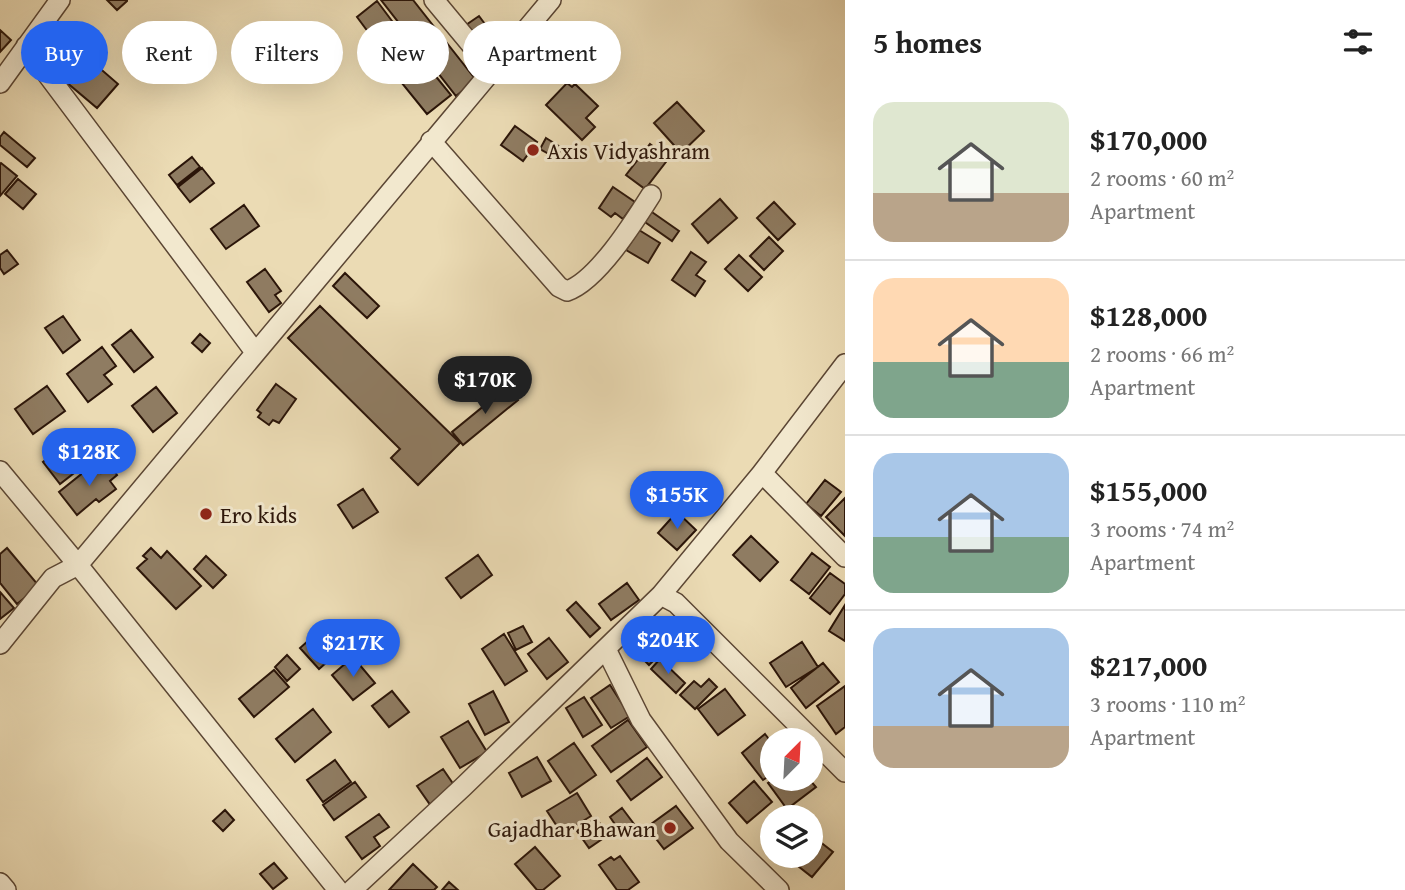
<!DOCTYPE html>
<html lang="en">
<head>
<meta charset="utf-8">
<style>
  body { margin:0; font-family:"Gentium Book Plus",serif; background:#f6f6f6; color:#222; height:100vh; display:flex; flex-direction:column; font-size:26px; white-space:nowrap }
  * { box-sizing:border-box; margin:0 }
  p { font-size:23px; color:#767676 }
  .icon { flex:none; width:38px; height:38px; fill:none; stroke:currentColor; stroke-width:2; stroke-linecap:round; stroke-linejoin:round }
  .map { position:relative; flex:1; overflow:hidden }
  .side { display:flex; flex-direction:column; background:#fff; width:560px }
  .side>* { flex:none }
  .top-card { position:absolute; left:21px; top:21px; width:665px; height:63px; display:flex; gap:14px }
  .needle { width:46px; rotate:24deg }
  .buttons { position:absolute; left:760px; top:728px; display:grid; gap:14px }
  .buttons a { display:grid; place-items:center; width:63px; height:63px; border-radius:50%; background:#fff; box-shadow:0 7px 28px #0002; font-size:35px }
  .price { position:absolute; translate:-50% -60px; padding:0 16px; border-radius:24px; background:#2563eb; color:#fff; font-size:23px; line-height:46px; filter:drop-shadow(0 2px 4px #0008) }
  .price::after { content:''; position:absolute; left:50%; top:42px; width:21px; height:16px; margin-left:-10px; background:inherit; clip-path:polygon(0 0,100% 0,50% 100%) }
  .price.current { background:#222; color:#fff }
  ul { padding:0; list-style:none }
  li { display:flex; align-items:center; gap:21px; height:175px; padding:0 28px }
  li+li { border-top:2px solid #e0e0e0 }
  li span { display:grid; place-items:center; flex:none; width:196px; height:140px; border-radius:21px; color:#555 }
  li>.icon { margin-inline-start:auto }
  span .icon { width:84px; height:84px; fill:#fffc; stroke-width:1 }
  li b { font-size:30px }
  h2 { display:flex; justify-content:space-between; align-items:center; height:84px; padding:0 28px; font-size:30px }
  .pill { padding:0 24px; border-radius:32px; background:#fff; box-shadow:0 7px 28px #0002; font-size:24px; line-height:63px }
  .pill.current { background:#2563eb; color:#fff }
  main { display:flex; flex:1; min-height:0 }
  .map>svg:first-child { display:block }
</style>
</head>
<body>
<main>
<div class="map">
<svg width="845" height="890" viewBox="0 0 845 890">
  <rect width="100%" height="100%" fill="#ebdbb4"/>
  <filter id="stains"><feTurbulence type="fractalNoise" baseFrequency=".00286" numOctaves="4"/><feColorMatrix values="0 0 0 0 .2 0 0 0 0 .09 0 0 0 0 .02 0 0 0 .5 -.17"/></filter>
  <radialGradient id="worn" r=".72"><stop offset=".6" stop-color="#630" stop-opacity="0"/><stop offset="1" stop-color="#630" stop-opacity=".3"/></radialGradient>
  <path fill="#8f7c62" stroke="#2b1509" stroke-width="2" d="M107 0H127V1L117 10Z
    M381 0H413L476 80 456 96Z
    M377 1 422 61 401 76 357 17Z
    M479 16 499 43 483 54 463 27Z
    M0 30 11 40 0 52Z
    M81 52 118 84 97 108 65 81 69 76 64 72Z
    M425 63 451 95 427 114 401 82Z
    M567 83 572 87 575 84 598 106 586 118 595 127 582 140 546 105Z
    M677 102 704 131 681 153 654 123Z
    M515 126 537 142 523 161 501 145Z
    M4 132 35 158 27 167 0 145V137Z
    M546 138 562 148 556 158 540 149Z
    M650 144 669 158 645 189 626 175Z
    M192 157 200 167 177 185 169 175Z
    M1 163 17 176 0 196V164Z
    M202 168 214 183 190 202 178 187Z
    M18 179 36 194 23 209 5 194Z
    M613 187 635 202 623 219 615 213 611 217 599 208Z
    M720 199 737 218 708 243 692 224Z
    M774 202 795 224 778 240 757 218Z
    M244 205 259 226 226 249 211 229Z
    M649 210 679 231 672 241 642 220Z
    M639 230 660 243 648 263 626 250Z
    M769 237 783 251 764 270 750 256Z
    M7 250 18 264 4 274 0 268V255Z
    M691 252 706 262 696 275 705 281 695 296 672 280Z
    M739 255 762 277 748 291 725 269Z
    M265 269 281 291 275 295 281 303 269 312 247 282Z
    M345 273 379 306 367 318 333 286Z
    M320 306 460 443 418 485 391 458 400 449 288 338Z
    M63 316 80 340 63 353 45 328Z
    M131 330 153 357 134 372 112 345Z
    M200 334 210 343 202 352 192 343Z
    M102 347 116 366 104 375 112 384 88 402 67 374Z
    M276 384 296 399 279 423 273 420 269 425 258 417 261 413 257 410Z
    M47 386 65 411 33 434 15 409Z
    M156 387 177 413 153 432 132 406Z
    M507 387 518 400 463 445 452 432Z
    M66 444 83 466 60 484 43 462Z
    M94 464 101 473 110 465 117 475 110 481 116 489 99 502 96 499 77 515 59 492Z
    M825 480 841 492 821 516 806 504Z
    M363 489 378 512 353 528 338 505Z
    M845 498V536L826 517Z
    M677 512 696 530 677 550 658 533Z
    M751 536 778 562 760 581 733 555Z
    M7 548 39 586 17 604 0 583V554Z
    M151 548 161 558 167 551 201 586 176 609 137 568 147 559 143 556Z
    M812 553 830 567 809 594 791 580Z
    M478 555 492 575 461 598 446 578Z
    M206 556 226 575 213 588 194 569Z
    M830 573 845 584V594L830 614 810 598Z
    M627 583 639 600 611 620 599 604Z
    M0 592 14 608 0 619Z
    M576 602 600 628 590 637 567 610Z
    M845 605V641L829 631Z
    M326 625 345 646 319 669 300 648Z
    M523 626 532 642 516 650 508 633Z
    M504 634 527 671 505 685 482 649Z
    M549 638 568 662 547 679 528 654Z
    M645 641 659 655 649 665 635 651Z
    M802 642 818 667 786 687 770 663Z
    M287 655 300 669 287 681 275 667Z
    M353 657 375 683 353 700 332 675Z
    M660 659 685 683 676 693 651 669Z
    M823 663 839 682 806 708 791 688Z
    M274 670 289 687 254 717 239 699Z
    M709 679 717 687 695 709 680 695 694 681 701 687Z
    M610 685 630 716 611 728 591 698Z
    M845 686V727L836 734 817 706Z
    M725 689 745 715 718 735 698 709Z
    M392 691 409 712 389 727 372 706Z
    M493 691 509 722 485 735 469 704Z
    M584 697 602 725 583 737 566 708Z
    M313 709 331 732 295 762 276 739Z
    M628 720 647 747 611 772 592 746Z
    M468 721 487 752 460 768 441 737Z
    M765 734 772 743V774L763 780 742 753Z
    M574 743 596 775 570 793 548 761Z
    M537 757 551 781 522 797 509 773Z
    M647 758 662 777 631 800 617 781Z
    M335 760 351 782 323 802 307 780Z
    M443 769 456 788 431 806 417 786Z
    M774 779H809L816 787 787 809 768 783Z
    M754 781 772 802 747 823 729 803Z
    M355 782 366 797 334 820 323 805Z
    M577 793 591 816 562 834 547 811Z
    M676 806 693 828 664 849 647 827Z
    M622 808 634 824 621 833 610 817Z
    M225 810 234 820 223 831 213 821Z
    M379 814 389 827 374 837 380 846 362 859 346 837Z
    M596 818 608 835 589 848 577 831Z
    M819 841 833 852 812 877 798 866 806 856H810V851Z
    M535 847 560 876 543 890H537L515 864Z
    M620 856 639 882 628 890H617L599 865 611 857 614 860Z
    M274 863 287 878 273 889 260 874Z
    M413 864 437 887 434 890H389Z
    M449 882 458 890H442Z"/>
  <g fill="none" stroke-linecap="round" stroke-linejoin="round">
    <defs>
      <path id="street" d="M434 0 493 71
        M26 46 255 352
        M0 83 60 0
        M431 141 559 287 567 291C597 281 634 222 651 195
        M0 471 78 565 338 890
        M762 473 845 364
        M661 595 676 603 845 772
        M0 644 53 578 78 565 551 0
        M606 649 641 720 729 841 779 890
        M0 883 6 890
        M352 890 463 787 661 595 762 473 845 557"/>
    </defs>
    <use href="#street" stroke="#5b4634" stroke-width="22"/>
    <use href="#street" stroke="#f2e8ce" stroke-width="19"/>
  </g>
  <g fill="#8f2418" stroke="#f2e8ce" stroke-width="2.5">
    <circle cx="533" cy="150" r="7"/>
    <circle cx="206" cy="514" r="7"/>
    <circle cx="670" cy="828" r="7"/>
  </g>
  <g text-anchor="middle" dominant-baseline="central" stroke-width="6" stroke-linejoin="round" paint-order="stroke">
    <g font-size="23" fill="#2b1509" stroke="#f2e8ce" text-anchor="start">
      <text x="547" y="150">Axis Vidyashram</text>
      <text x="220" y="514">Ero kids</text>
      <text x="656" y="828" text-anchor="end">Gajadhar Bhawan</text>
    </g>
  </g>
  <rect width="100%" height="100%" filter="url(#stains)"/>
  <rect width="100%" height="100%" fill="url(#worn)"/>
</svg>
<div class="buttons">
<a><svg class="needle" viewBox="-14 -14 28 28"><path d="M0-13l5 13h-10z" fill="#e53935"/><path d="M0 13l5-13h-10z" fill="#767676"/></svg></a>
<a><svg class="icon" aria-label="layers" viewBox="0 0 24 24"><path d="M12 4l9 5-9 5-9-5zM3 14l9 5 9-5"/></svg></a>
</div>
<b class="price current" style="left:485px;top:416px">$170K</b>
<b class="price" style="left:89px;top:488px">$128K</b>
<b class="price" style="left:677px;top:531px">$155K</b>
<b class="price" style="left:668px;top:676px">$204K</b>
<b class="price" style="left:353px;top:679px">$217K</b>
<div class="top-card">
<a class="pill current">Buy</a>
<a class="pill">Rent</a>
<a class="pill">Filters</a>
<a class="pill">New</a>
<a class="pill">Apartment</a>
</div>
</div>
<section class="side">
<h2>5 homes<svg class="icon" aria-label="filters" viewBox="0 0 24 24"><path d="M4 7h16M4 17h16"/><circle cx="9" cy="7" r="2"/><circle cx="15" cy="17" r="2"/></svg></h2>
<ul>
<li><span style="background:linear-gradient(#dfe7d0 65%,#b9a48a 0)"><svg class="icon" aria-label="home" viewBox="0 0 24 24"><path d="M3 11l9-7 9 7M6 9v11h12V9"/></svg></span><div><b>$170,000</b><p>2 rooms · 60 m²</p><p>Apartment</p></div></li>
<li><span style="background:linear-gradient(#ffd9b3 60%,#7fa58c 0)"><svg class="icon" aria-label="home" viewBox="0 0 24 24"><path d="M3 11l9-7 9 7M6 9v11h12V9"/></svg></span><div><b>$128,000</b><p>2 rooms · 66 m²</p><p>Apartment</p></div></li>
<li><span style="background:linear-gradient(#a9c7e8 60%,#7fa58c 0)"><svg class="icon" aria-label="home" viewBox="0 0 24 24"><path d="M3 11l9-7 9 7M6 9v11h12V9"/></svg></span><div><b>$155,000</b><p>3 rooms · 74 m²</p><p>Apartment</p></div></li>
<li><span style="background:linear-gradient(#a9c7e8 70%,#b9a48a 0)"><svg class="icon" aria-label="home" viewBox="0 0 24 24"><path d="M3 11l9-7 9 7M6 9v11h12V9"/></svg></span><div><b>$217,000</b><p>3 rooms · 110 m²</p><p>Apartment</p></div></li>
</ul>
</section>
</main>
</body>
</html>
